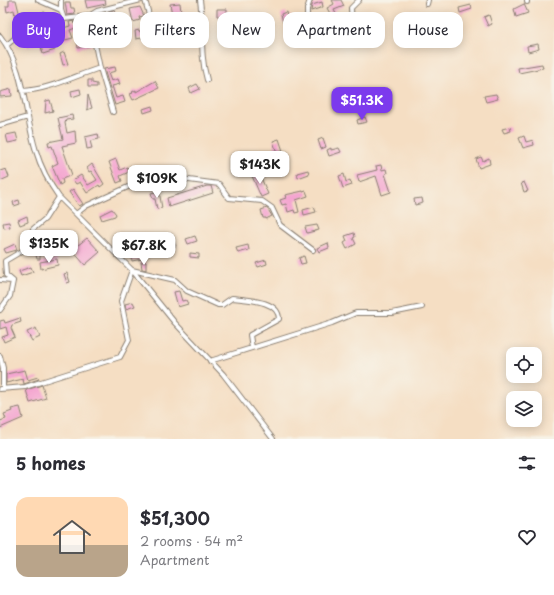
<!DOCTYPE html>
<html lang="en">
<head>
<meta charset="utf-8">
<style>
  body { margin:0; font-family:"Playpen Sans",sans-serif; background:#f7f7f7; color:#2b2b33; height:100vh; display:flex; flex-direction:column; font-size:15px; white-space:nowrap }
  * { box-sizing:border-box; margin:0 }
  p { font-size:13px; color:#7c7c81 }
  .icon { flex:none; width:22px; height:22px; fill:none; stroke:currentColor; stroke-width:2; stroke-linecap:round; stroke-linejoin:round }
  .map { position:relative; height:439px; overflow:hidden }
  .details { display:flex; flex-direction:column; background:#fff; flex:1 }
  .details>* { flex:none }
  .top-card { position:absolute; left:12px; top:12px; width:530px; height:36px; display:flex; gap:8px }
  .controls { position:absolute; left:506px; top:347px; display:grid; gap:8px }
  .controls a { display:grid; place-items:center; width:36px; height:36px; border-radius:8px; background:#fff; box-shadow:0 2px 10px #0003; font-size:20px }
  .price { position:absolute; translate:-50% -34px; padding:0 9px; border-radius:8px; background:#fff; color:#222; font-size:13px; line-height:26px; filter:drop-shadow(0 1px 2px #0008) }
  .price::after { content:''; position:absolute; left:50%; top:24px; width:12px; height:9px; margin-left:-6px; background:inherit; clip-path:polygon(0 0,100% 0,50% 100%) }
  .price.active { background:#7c3aed; color:#fff }
  ul { padding:0; list-style:none }
  li { display:flex; align-items:center; gap:12px; height:100px; padding:0 16px }
  li span { display:grid; place-items:center; flex:none; width:112px; height:80px; border-radius:12px; color:#555 }
  li>.icon { margin-inline-start:auto }
  span .icon { width:48px; height:48px; fill:#fffc; stroke-width:1 }
  li b { font-size:17px }
  h2 { display:flex; justify-content:space-between; align-items:center; height:48px; padding:0 16px; font-size:17px }
  .pill { padding:0 14px; border-radius:12px; background:#fff; box-shadow:0 2px 10px #0003; font-size:14px; line-height:36px }
  .pill.active { background:#7c3aed; color:#fff }
  .map>svg:first-child { display:block }
</style>
</head>
<body>
<div class="map">
<svg width="554" height="439" viewBox="0 0 554 439">
  <rect width="100%" height="100%" fill="#f7f3e8"/>
  <filter id="ink" filterUnits="userSpaceOnUse"><feTurbulence type="fractalNoise" baseFrequency=".025" numOctaves="2"/><feDisplacementMap in="SourceGraphic" scale="8" xChannelSelector="R" yChannelSelector="G"/><feConvolveMatrix kernelMatrix="1 2 1 2 8 2 1 2 1" color-interpolation-filters="sRGB"/></filter>
  <filter id="wash" filterUnits="userSpaceOnUse"><feTurbulence type="fractalNoise" baseFrequency=".012" numOctaves="4" result="noise"/><feDisplacementMap in="SourceGraphic" scale="16" xChannelSelector="R" yChannelSelector="G"/><feGaussianBlur stdDeviation="0.9" result="paint"/><feColorMatrix in="noise" values="0 0 0 0 0 0 0 0 0 0 0 0 0 0 0 0 0 1.4 0 .05"/><feComposite in="paint" operator="in"/></filter>
  <g filter="url(#wash)">
    <rect width="100%" height="100%" fill="#f5dec3"/>
    <g id="blocks">
      <path fill="#f4a5d0" d="M9 0H16L21 20 16 21 14 10 7 12 6 6H9Z
        M85 0H105L106 4 87 8Z
        M332 0H341L344 6 334 10 338 18 334 21 327 8 334 4Z
        M65 2H70L71 8H74L75 14 67 15Z
        M322 2 323 7 311 11 312 5Z
        M180 3 181 12 184 11 186 13 187 20 184 22 182 29 175 30 170 4Z
        M524 4 528 13 516 17 514 9Z
        M471 5 472 9 460 13 459 8Z
        M140 7 144 16 139 17 140 20 133 22 130 9Z
        M217 9H227V16H217Z
        M114 10 116 19 111 20 109 11Z
        M45 12 46 17 35 18 34 13Z
        M286 12 287 17 291 16 292 21 283 23 281 14Z
        M489 15 492 24 488 26 484 17Z
        M108 18 109 23 99 25 98 20Z
        M267 18V20L272 19 274 24 264 26 263 19Z
        M74 21 75 24 80 23 81 26 70 30 73 38 53 43 55 50 43 54 40 43 28 47 27 42 35 38 38 37 40 43 55 38 53 31 70 26 69 22Z
        M154 24 159 25 160 34 155 35Z
        M88 29 92 45 78 48 77 42 85 40 83 30Z
        M139 30 140 32 147 31 148 37 136 39 135 31Z
        M345 31 348 36 354 34 355 39 343 43 340 33Z
        M538 44 539 49 528 52 527 46Z
        M64 52 68 64 63 65 60 54Z
        M542 64 543 68 519 73 518 68Z
        M115 67 116 71 108 73 111 81 118 79 120 84 112 86 116 98 123 96 125 102 115 105 104 69Z
        M88 80H92V83L97 84V87H88Z
        M155 81 159 88 133 100 130 94 133 93 132 92 136 90V92Z
        M197 84 200 89 191 93 189 88Z
        M11 89 12 96 0 97V92Z
        M80 89 81 94 72 97 71 91Z
        M362 94V96L365 95 367 102 358 105 355 98Z
        M496 94 498 99 486 102 484 96Z
        M88 95 92 108 87 110Z
        M50 100 53 111 45 113 46 101Z
        M152 106 153 110 144 113 143 109Z
        M72 115 73 119 66 120 65 123 67 133 75 131 76 143 62 146 72 175 62 179 63 183 60 185 52 166 58 163 52 146 49 147 48 142 63 139 58 118Z
        M365 117 367 122 358 124 357 120Z
        M510 127 511 131 504 133 502 129Z
        M16 133 18 141 8 143 6 135Z
        M98 134 99 139 90 141 92 148 87 149 85 137Z
        M524 136 526 142 533 140 534 145 523 148 519 138Z
        M323 138 326 147 321 149 318 140Z
        M279 139 283 151 277 153 273 141Z
        M331 148V150L339 148 341 152 329 156 327 150Z
        M481 157 483 161 489 158 490 164 479 168 476 159Z
        M116 159 120 170 127 167 129 172 120 176 122 181 117 183 109 162Z
        M275 160 277 166 269 168 267 162Z
        M92 164 104 184 100 187 99 185 87 193 80 182 76 184 73 180 81 175 88 185 97 180 91 171 89 172 87 168Z
        M381 165 382 170 386 169 387 173 385 174 391 192 382 195 376 176 359 182 357 175 377 170 376 166Z
        M6 169 9 177 0 181V171Z
        M308 170 309 174 298 178 297 173Z
        M259 173 268 194 261 197 252 176Z
        M344 174 346 182 350 180 352 185 343 188 339 176Z
        M524 182 528 191 524 192 521 183Z
        M207 186H211L213 193 169 207 167 198Z
        M73 189 83 204 79 206 69 192Z
        M159 191 162 208 157 209 155 199H153L151 193Z
        M303 191V192L306 191 308 196 296 200 299 212 295 213 294 210 288 212 286 204 282 205 280 200 286 198 285 195Z
        M422 198 423 203 415 205 414 199Z
        M19 200 20 204 14 206 13 202Z
        M314 207 316 212 304 215 303 210Z
        M267 208 272 216 266 219V218H263L261 210Z
        M112 209 116 214 115 216 102 220 100 215Z
        M27 216 28 222 20 225 18 220Z
        M9 222 10 227 4 228 3 223Z
        M317 225 319 230 307 233 305 227Z
        M354 233 355 237 353 238 356 244 347 249 344 243 347 241 345 236Z
        M195 236 197 241 188 244 186 239Z
        M87 238 100 252 85 265 72 250Z
        M174 242 176 246 166 248 165 244Z
        M328 243 329 248 319 252 317 248Z
        M15 244 17 250 6 253 4 249Z
        M248 245 249 250 238 253 236 248Z
        M51 246 52 251 40 255V259H37L35 251Z
        M190 253 199 254V258L190 257Z
        M141 255 142 259 132 261 131 257Z
        M304 256 306 263 301 264 299 258Z
        M57 259 58 265 41 269 40 262Z
        M266 260 267 264 258 267 256 263Z
        M141 262H146V270L142 269Z
        M31 267 33 272 21 276 19 271Z
        M67 273 70 282 67 283 64 274Z
        M179 291 182 301 186 300 188 304 178 307 174 292Z
        M133 302 135 306 126 309 125 304Z
        M20 318 21 322 12 325 11 328 15 337 4 342 2 337 8 335 6 327 0 329V321L4 320 5 323Z
        M36 328 40 337 32 341 27 332Z
        M25 370 28 380 38 377 39 379 24 384 23 379 6 383V374Z
        M42 385 46 398 30 403 26 390Z
        M20 407 23 418 0 428V421L6 419 4 414 12 411 11 409Z"/>
    </g>
  </g>
  <g filter="url(#ink)">
    <use href="#blocks" fill-opacity="0" stroke="#887d70" stroke-width="1"/>
    <g fill="none" stroke-linecap="round" stroke-linejoin="round">
      <defs>
        <path id="street" d="M38 0 61 10 64 19
          M145 0 148 11 152 41
          M200 0C204 27 199 53 207 80
          M310 0 307 9V17L314 27
          M527 0V2
          M427 4 428 0
          M61 10V0
          M89 16 100 68
          M352 24 351 8 359 0
          M0 36C25 68 24 113 36 151 41 168 49 183 59 197L132 270 175 323 223 374 273 439
          M7 45 15 38 40 26 64 19 89 16 97 11 141 0
          M22 91C49 90 74 76 100 68L113 112
          M0 125 28 117
          M76 214 86 206 150 177 159 176 219 184 229 198 262 201 272 208 280 225 313 250
          M0 280 12 281
          M13 281 6 275 5 261 32 245 33 229 45 219 59 197
          M0 310 10 296 13 281
          M0 356 3 368V388
          M210 361 332 323 356 313H392L422 307
          M0 389 25 387 120 357 129 340 121 301 132 270 175 280 187 291 218 305H222L232 298C246 300 279 300 279 319L250 335 252 348"/>
      </defs>
      <use href="#street" stroke="#887d70" stroke-width="6"/>
      <use href="#street" stroke="#fff" stroke-width="4"/>
    </g>
  </g>
</svg>
<div class="controls">
<a><svg class="icon" aria-label="locate" viewBox="0 0 24 24"><circle cx="12" cy="12" r="6"/><path d="M12 2v4M12 18v4M2 12h4M18 12h4"/></svg></a>
<a><svg class="icon" aria-label="layers" viewBox="0 0 24 24"><path d="M12 4l9 5-9 5-9-5zM3 14l9 5 9-5"/></svg></a>
</div>
<b class="price active" style="left:362px;top:121px">$51.3K</b>
<b class="price" style="left:260px;top:185px">$143K</b>
<b class="price" style="left:157px;top:199px">$109K</b>
<b class="price" style="left:49px;top:264px">$135K</b>
<b class="price" style="left:144px;top:266px">$67.8K</b>
<div class="top-card">
<a class="pill active">Buy</a>
<a class="pill">Rent</a>
<a class="pill">Filters</a>
<a class="pill">New</a>
<a class="pill">Apartment</a>
<a class="pill">House</a>
</div>
</div>
<section class="details">
<h2>5 homes<svg class="icon" aria-label="filters" viewBox="0 0 24 24"><path d="M4 7h16M4 17h16"/><circle cx="9" cy="7" r="2"/><circle cx="15" cy="17" r="2"/></svg></h2>
<ul>
<li><span style="background:linear-gradient(#ffd9b3 60%,#b9a48a 0)"><svg class="icon" aria-label="home" viewBox="0 0 24 24"><path d="M3 11l9-7 9 7M6 9v11h12V9"/></svg></span><div><b>$51,300</b><p>2 rooms · 54 m²</p><p>Apartment</p></div><svg class="icon" aria-label="heart" viewBox="0 0 24 24"><path d="M12 20l-8-8c-3-5 5-10 8-4 3-6 11-1 8 4z"/></svg></li>
</ul>
</section>
</body>
</html>
